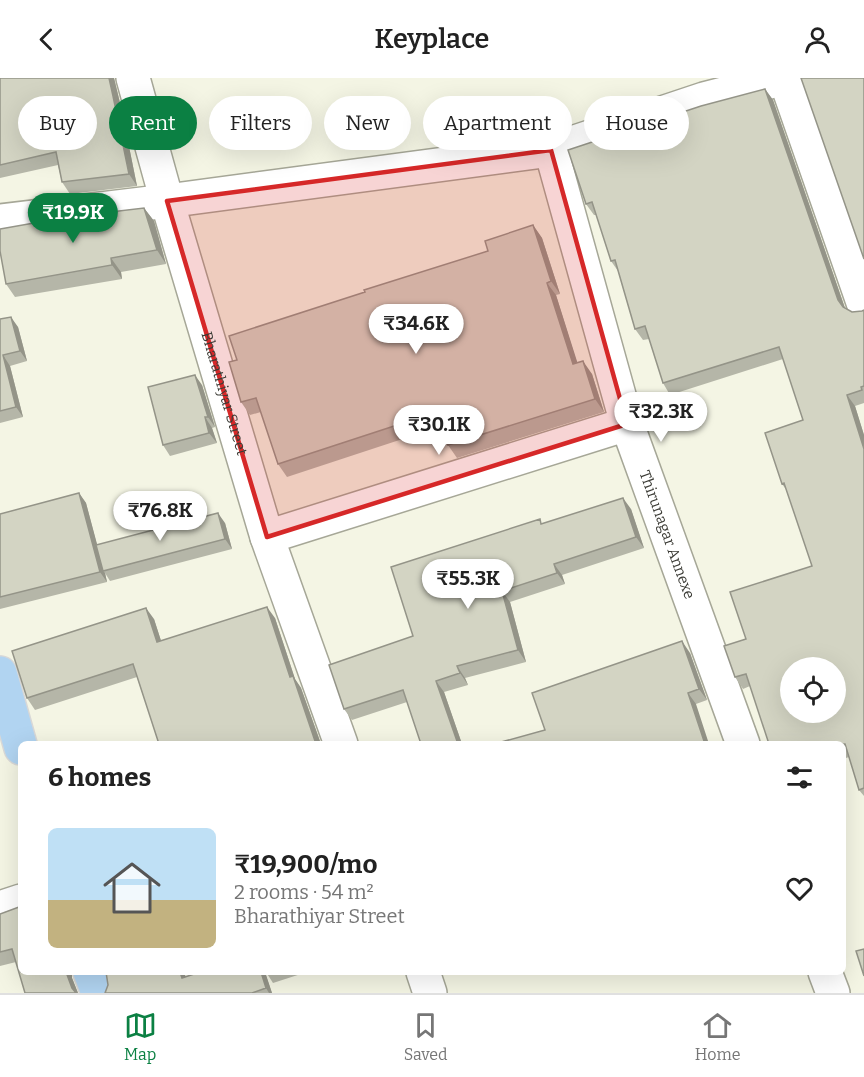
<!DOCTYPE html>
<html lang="en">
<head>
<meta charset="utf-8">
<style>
  body { margin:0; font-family:Bitter,serif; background:#f6f6f6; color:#222; height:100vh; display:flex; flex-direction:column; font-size:22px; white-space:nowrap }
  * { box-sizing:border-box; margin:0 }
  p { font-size:20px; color:#767676 }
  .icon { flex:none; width:33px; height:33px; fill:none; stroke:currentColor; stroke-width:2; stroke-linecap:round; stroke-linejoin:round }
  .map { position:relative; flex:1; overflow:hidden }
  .side { position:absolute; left:18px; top:663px; width:828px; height:234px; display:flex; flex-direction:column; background:#fff; border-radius:9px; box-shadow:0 6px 24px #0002 }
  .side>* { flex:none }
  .top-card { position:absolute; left:18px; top:18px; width:828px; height:54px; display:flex; gap:12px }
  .buttons { position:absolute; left:780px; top:579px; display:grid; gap:12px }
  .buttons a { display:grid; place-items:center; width:66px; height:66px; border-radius:50%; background:#fff; box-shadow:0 6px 24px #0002; font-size:30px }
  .price { position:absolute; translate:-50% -51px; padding:0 14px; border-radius:21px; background:#fff; color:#222; font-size:20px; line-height:39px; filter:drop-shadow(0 2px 3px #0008) }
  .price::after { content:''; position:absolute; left:50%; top:36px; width:18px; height:14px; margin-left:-9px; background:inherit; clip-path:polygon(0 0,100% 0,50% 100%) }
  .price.active { background:#0b8043; color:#fff }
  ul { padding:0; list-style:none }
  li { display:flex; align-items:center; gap:18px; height:150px; padding:0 30px }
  li span { display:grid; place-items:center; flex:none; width:168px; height:120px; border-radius:9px; color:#555 }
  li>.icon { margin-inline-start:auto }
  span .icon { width:72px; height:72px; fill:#fffc; stroke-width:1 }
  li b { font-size:26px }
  h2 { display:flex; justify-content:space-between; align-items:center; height:72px; padding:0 30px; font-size:26px }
  .pill { padding:0 21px; border-radius:27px; background:#fff; box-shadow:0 6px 24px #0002; font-size:21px; line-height:54px }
  .pill.active { background:#0b8043; color:#fff }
  header { display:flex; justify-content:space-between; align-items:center; height:78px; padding:0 30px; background:#fff; font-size:27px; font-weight:600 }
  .tabs { display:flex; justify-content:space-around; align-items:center; height:84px; border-top:2px solid #e0e0e0; background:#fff; font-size:16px; color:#767676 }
  .tabs a { display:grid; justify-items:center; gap:3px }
  .tabs .active { color:#0b8043 }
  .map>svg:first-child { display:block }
</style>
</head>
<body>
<header><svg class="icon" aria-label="back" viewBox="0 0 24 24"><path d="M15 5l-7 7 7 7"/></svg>Keyplace<svg class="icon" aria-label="person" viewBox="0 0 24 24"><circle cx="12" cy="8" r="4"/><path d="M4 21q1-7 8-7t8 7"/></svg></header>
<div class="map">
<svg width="864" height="915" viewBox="0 0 864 915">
  <rect width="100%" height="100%" fill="#f4f5e4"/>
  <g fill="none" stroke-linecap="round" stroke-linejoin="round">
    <defs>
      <g id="minor">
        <path d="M133 0 167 123 551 72 704 21 785 0"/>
        <path d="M785 0 864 227"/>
        <path id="s1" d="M551 72 627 346 743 666"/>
        <path id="s2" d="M0 143 167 123 267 459 341 666"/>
        <path d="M267 459 627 346"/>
        <path d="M0 830 21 823"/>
        <path d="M423 894 430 915"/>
        <path d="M825 894 833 915"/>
      </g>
      <path id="major" d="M0 595 21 670
        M90 894 98 915"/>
    </defs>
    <use href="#minor" stroke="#a6a797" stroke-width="36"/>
    <use href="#major" stroke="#d8d8d7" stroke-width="36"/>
    <use href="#minor" stroke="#fff" stroke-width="33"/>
    <use href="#major" stroke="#b1d4f1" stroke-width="33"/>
  </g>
  <path fill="#b5b6a8" d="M0 0H114L121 29 137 108 70 116 62 104 58 87 0 100Z
    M765 11 773 22 845 230 852 234 862 233 864 232V325L855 328 864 357V718L859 712 849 679 843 681V666L750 608 743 611 735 599 746 561 812 488 788 414 782 406 803 342 783 281 670 317 663 305 649 261 643 262 635 251 618 193 611 183 596 137H594L586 126Z
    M144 130 154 143 166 186 121 194 122 201 15 219 6 206Z
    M533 147 542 160 560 216 556 217 577 285 592 296 604 334 457 380 448 367 442 348 287 399 278 386 261 334 250 337 241 324 237 282 365 214 488 173Z
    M0 241 18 249 27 283 10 288 23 339 0 345Z
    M202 307 215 349 212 350 217 365 170 378 163 367Z
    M79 415 86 425 97 467 225 445 232 471 110 503 105 495 107 504 0 531V436Z
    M631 431 644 470 562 497 565 506 510 524 526 584 465 600 468 607 444 614 462 666H412L420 663 407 624 352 642 344 631 413 558 543 446Z
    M275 540 295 601 301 610 321 666H159L137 599 35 632 27 620 154 541 161 563Z
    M690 575 707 622 696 626 545 652Z
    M21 828V894H72V900L78 915H25L16 884 0 888V836L19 829Z
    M106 894H184L185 899 200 894H265L272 915H105L108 907Z
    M266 894H307L273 905Z"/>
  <path fill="#949488" d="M109 0H114L121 29 137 108 129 96Z
    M765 11 773 22 846 233 838 222Z
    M144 130 154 143 166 186 157 172Z
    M533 147 542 160 560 216 551 203Z
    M111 180 121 194 122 201 112 187Z
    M547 205 556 217 582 299 573 286Z
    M11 239 18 249 27 283 20 273Z
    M3 277 10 288 23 339 16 329Z
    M583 283 592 296 604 334 595 321Z
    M195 297 202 307 215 349 208 339Z
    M847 317 855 328 864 357V371Z
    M205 339 212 350 217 365 209 355Z
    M79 415 86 425 104 492 103 493 105 495 107 504 100 494Z
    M623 420 631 431 644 470 636 459Z
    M218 435 225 445 232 471 225 461Z
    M554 486 562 497 565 506 557 495Z
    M502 513 510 524 526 584 518 572Z
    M267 529 275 540 295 601 301 610 321 666H316L290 599Z
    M146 530 154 541 165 575 157 564Z
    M682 563 690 575 707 622 699 611Z
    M457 588 465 600 468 607 460 595Z
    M436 603 444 614 462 666H458Z
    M688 615 696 626 709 666H705Z
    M66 894H72V900L78 915H76L72 910Z
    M180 894H184L190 911 182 900Z
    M261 894H265L272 915H269L266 910Z"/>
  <path fill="#d3d4c3" stroke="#949488" stroke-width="1.5" fill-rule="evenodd" d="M0 0H109L113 18 129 96 62 104 56 74 0 87Z
    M801 0H864V181Z
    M765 11 838 222 843 229 852 234 862 233 864 232V308L861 309 862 312 847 317 864 371V710L859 712 845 666H769L746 596 735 599 724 568 746 561 730 514 812 488 784 405 782 406 765 355 803 342 779 269 663 305 645 248 635 251 615 182 611 183 592 124 586 126 568 72 701 28ZM790 590H836V634H790Z
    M144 130 157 172 111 180 112 187 6 206 0 173V151L68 139Z
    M533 147 551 203 547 205 573 286 583 283 595 321 448 367 437 334 278 386 256 320 241 324 229 284 237 282 229 258 365 214 364 212 488 173 485 163Z
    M11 239 20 273 3 277 16 329 0 333V241Z
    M195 297 208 339H205L209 355 163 367 148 309Z
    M79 415 100 494 0 519V436Z
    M623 420 636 459 554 486 557 495 502 513 518 572 457 588 460 595 436 603 458 666H412L420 663 403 612 344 631 329 587 413 558 391 489 540 441 541 446Z
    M218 435 225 461 103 493 96 467Z
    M267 529 290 599 293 598 316 666H159L133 586 27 620 12 573 146 530 157 564Z
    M682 563 699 611 688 615 705 666H494L545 652 532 615Z
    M21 828V894H66L72 910 76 915H25L12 871 0 874V836L19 829Z
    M864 871V898L856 873Z
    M106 894H180L182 900 200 894H261L266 910 252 915H105L108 907Z"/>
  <path fill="#d62828" fill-opacity="0.2" stroke="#d62828" stroke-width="4.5" stroke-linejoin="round" d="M551 72 627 346 267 459 167 123Z"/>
  <g text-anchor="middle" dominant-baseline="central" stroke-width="4.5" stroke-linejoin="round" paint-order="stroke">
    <g font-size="15" fill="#3b3b35" stroke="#fff">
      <text stroke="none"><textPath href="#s2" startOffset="369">Bharathiyar Street</textPath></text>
      <text stroke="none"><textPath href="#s1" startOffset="402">Thirunagar Annexe</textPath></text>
    </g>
  </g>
</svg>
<div class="buttons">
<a><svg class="icon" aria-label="locate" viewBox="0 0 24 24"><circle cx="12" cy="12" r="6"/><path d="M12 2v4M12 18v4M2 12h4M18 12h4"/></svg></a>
</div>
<b class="price active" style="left:73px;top:166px">₹19.9K</b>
<b class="price" style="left:416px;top:277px">₹34.6K</b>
<b class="price" style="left:661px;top:365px">₹32.3K</b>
<b class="price" style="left:439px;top:378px">₹30.1K</b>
<b class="price" style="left:160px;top:464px">₹76.8K</b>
<b class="price" style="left:468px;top:532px">₹55.3K</b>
<div class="top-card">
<a class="pill">Buy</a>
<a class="pill active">Rent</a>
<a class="pill">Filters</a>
<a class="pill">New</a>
<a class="pill">Apartment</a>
<a class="pill">House</a>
</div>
<section class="side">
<h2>6 homes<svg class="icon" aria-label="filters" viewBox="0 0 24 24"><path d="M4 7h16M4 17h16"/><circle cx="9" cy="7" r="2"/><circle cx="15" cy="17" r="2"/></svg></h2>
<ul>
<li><span style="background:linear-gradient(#bfe0f5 60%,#c2b280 0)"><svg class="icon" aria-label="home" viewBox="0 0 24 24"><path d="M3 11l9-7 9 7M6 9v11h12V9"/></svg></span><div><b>₹19,900/mo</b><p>2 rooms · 54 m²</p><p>Bharathiyar Street</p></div><svg class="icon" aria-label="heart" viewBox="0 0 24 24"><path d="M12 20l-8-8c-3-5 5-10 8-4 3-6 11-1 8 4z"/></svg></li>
</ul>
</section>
</div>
<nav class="tabs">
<a class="active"><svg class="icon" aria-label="map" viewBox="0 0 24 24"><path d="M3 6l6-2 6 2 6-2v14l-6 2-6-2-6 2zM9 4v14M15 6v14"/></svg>Map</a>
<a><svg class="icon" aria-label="saved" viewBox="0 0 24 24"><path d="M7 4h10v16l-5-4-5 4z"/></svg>Saved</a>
<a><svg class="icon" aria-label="home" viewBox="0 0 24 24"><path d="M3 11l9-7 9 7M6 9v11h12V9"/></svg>Home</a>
</nav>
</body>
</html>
